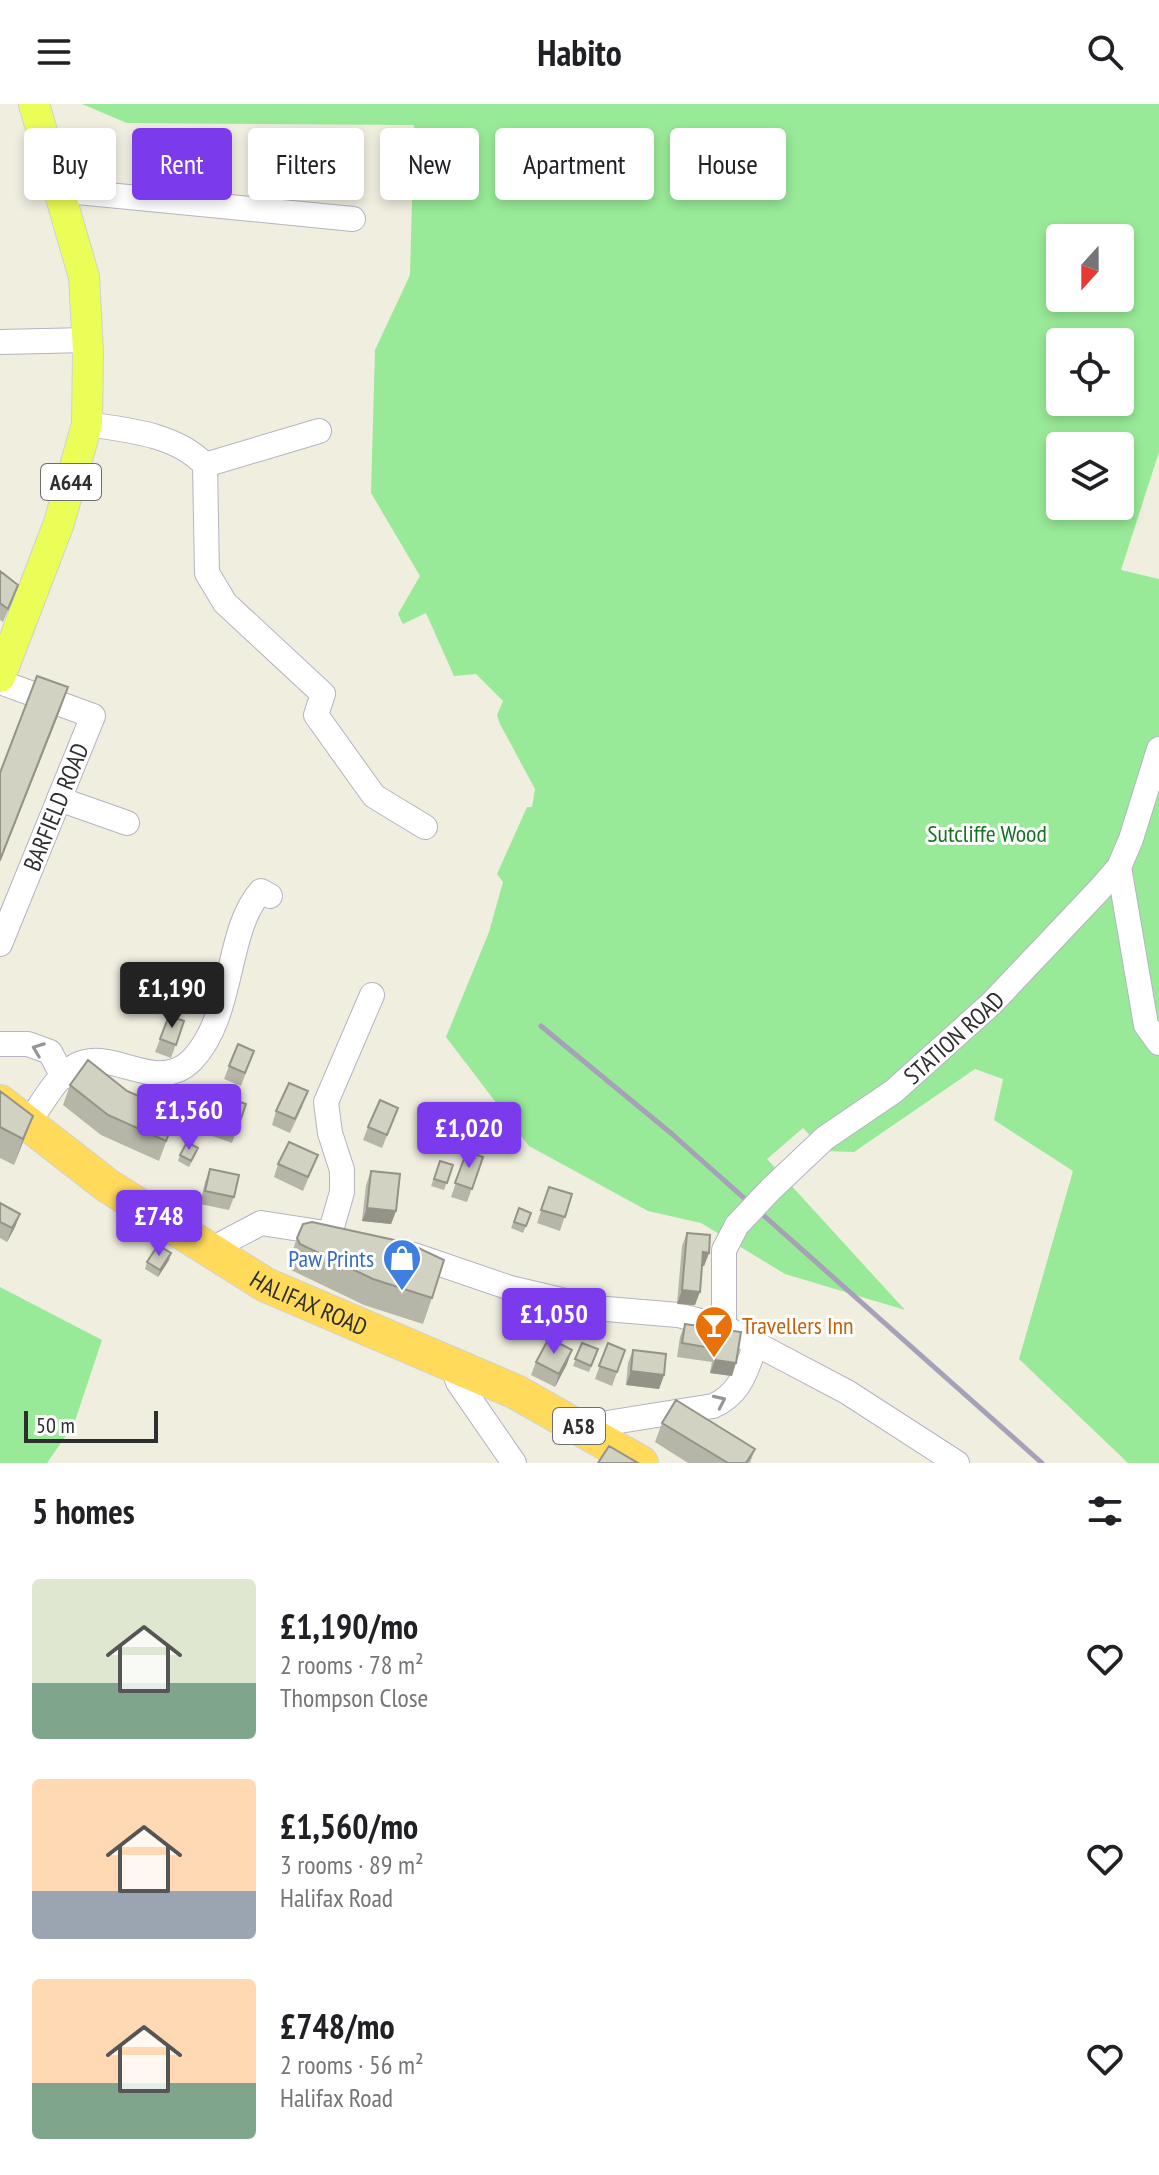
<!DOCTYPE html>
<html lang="en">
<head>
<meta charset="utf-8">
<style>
  body { margin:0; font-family:"PT Sans Narrow",sans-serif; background:#f6f6f6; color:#202124; height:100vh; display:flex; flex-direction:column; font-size:30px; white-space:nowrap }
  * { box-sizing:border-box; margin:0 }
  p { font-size:26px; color:#757577 }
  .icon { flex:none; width:44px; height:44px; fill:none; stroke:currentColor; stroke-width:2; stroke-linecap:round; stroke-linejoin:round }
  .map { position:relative; height:1359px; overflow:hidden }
  .details { display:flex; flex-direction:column; background:#fff; flex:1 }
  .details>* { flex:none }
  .guide { position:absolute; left:24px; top:24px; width:1112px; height:72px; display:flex; gap:16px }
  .needle { width:52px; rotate:201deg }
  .controls { position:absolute; left:1046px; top:120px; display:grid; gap:16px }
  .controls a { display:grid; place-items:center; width:88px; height:88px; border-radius:8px; background:#fff; box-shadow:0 4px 12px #0003; font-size:40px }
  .scale { position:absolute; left:24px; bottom:20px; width:134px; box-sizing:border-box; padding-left:8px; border:4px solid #2e2e2e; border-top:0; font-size:22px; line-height:28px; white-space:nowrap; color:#2e2e2e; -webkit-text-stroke:6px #fff; paint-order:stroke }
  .price { position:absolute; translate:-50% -68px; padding:0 18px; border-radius:8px; background:#7c3aed; color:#fff; font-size:26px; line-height:52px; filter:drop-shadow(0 2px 4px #0008) }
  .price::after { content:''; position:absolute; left:50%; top:48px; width:24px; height:18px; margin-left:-12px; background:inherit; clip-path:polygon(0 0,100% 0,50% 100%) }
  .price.active { background:#222; color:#fff }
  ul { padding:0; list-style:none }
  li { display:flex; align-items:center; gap:24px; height:200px; padding:0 32px }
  li span { display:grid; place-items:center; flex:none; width:224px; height:160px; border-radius:8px; color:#555 }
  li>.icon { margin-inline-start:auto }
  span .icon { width:96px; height:96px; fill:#fffc; stroke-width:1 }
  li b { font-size:34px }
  h2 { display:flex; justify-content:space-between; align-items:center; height:96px; padding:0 32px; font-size:34px }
  .tag { padding:0 28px; border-radius:8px; background:#fff; box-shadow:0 4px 12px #0003; font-size:28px; line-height:72px }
  .tag.active { background:#7c3aed; color:#fff }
  header { display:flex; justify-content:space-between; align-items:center; height:104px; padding:0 32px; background:#fff; font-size:36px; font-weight:600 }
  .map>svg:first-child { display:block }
</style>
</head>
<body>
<header><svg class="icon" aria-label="menu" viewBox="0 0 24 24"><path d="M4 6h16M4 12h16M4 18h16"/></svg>Habito<svg class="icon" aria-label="search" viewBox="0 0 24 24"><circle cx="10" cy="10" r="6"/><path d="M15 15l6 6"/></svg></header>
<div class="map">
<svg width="1159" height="1359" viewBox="0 0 1159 1359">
  <rect width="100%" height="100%" fill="#f0eedf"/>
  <path fill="#98ea98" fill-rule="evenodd" d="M82 0H1159V348L1121 466 1159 475V1359H1128L1019 1255 1073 1067 994 1016 1003 975 975 965 854 1048 825 1047 803 1024 767 1055 905 1206 785 1170 701 1119 648 1107 529 1042 446 933 489 828 503 778 497 770 527 703H532L535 685 500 620 497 611 503 597 476 570 454 572 426 509 403 520 398 510 420 472 371 389 375 246 410 171 414 21 127 19ZM1060 134H1120V194H1060ZM1060 238H1120V298H1060ZM1060 342H1120V402H1060Z
    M0 1183 102 1236 74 1320 47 1359H0Z"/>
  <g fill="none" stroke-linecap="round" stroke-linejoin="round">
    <defs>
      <g id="minor">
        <path d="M57 86 353 115"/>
        <path d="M0 238 88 236"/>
        <path d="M87 320C127 326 176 330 205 361L207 469 225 499 323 590 316 611 374 692 425 723"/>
        <path d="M205 361 319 327"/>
        <path d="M0 578 93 612 0 840"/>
        <path d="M59 695 127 719"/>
        <path d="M1119 763 1146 921 1159 939"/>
        <path d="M0 940H28L50 948 63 973"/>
        <path d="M28 1019C41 1002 56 972 75 962 111 941 156 992 192 956 235 911 225 827 261 787L270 792"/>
        <path id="s1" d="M771 1085 825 1034 894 987 992 899 1099 786 1119 763 1131 735 1159 645"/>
        <path d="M330 1130 342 1088V1066L330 1029 326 998 372 891"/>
        <path d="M208 1147 261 1119 332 1130"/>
        <path d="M414 1151 510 1184 595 1204 678 1211 724 1223 847 1288 957 1359"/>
        <path d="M724 1223V1146L737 1121"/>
        <path d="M452 1261 458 1278 514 1359"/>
        <path d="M592 1329 607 1319 713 1302C741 1290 746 1266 756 1240"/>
      </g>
      <path id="major" d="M0 573 59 419 87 320 88 247 84 173 34 0"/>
      <g id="highway">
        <path id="s2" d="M0 998 108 1082 266 1181 516 1288 641 1359"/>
      </g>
    </defs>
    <use href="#minor" stroke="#b5b3c2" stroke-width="26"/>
    <use href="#major" stroke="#d1d1d1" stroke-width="32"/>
    <use href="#highway" stroke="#d1d1d1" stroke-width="36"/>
    <use href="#minor" stroke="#fff" stroke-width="24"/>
    <use href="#major" stroke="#ebfd57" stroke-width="30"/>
    <use href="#highway" stroke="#ffda5b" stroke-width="34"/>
    <path stroke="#a6a1b9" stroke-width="5" d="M541 922 672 1030 1042 1359"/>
    <defs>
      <path id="minor-bridge" d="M737 1121 771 1085"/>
    </defs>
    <use href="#minor-bridge" stroke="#b5b3c2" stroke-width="26" stroke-linecap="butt"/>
    <use href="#minor-bridge" stroke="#fff" stroke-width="24"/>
  </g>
  <path fill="#b5b5a8" d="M0 467 13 495 3 518 0 516Z
    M169 912 184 917 171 954 155 948Z
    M254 947 241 982 224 975 229 962Z
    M70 981 127 987 177 1009 159 1057 101 1031 63 1001Z
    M208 986 246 1000 232 1039 193 1025Z
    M0 987 33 1012 14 1061 0 1054Z
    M303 1001 290 1029 272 1021 276 1007Z
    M398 1004 382 1044 363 1036 368 1023Z
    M467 1047 483 1053 467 1098 451 1093Z
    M196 1050 189 1063 178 1057 180 1051Z
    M318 1051 303 1087 274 1073 278 1060Z
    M440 1057 453 1061 444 1086 431 1082Z
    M210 1065 234 1093 229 1106 200 1100 205 1078Z
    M371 1067 396 1107 391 1120 362 1117 366 1081Z
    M549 1083 572 1090 560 1127 537 1119Z
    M0 1099 20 1110 15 1123 7 1138 0 1134Z
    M519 1104 531 1109 523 1129 511 1124Z
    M687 1129 709 1149 704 1162H702L695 1201 677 1200 682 1142Z
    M297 1134 432 1194 423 1220 364 1201 291 1166 288 1160Z
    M169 1156 158 1173 145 1165 147 1158Z
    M685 1220 741 1228 732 1272 710 1269 712 1258 677 1253 680 1233Z
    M582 1239 598 1245 589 1268 573 1262Z
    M608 1239 625 1246 612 1282 595 1275Z
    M633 1246 664 1271 659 1285 626 1281 628 1259Z
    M536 1258 567 1260 555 1283 531 1271Z
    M662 1319 755 1345 750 1359H688L655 1338Z"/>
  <path fill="#939388" d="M68 583 59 609 0 758V756Z
    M33 1012 23 1038 14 1061 23 1035Z
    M367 1104 396 1107 391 1120 362 1117Z
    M20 1110 15 1123 7 1138 12 1124Z
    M703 1148 709 1149 704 1162H698Z
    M171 1149 169 1156 158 1173 160 1166Z
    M682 1186 700 1188 695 1201 677 1200Z
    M572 1246 567 1260 555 1283 559 1270Z
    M715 1256 736 1259 732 1272 710 1269Z
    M631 1267 664 1271 659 1285 626 1281Z"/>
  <path fill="#d2d2c3" stroke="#939388" stroke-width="2" d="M0 467 18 481 8 505 0 499Z
    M37 572 68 583 0 756V669Z
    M169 912 184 917 176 941 160 935Z
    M238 940 254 947 245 969 229 962Z
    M88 956 127 987 177 1009 166 1037 108 1011 70 981Z
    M289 979 308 987 295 1015 276 1007Z
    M208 986 246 1000 237 1026 198 1012Z
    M0 987 33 1012 23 1035 0 1023Z
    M380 996 398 1004 387 1031 368 1023Z
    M187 1038 198 1044 191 1057 180 1051Z
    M289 1038 318 1051 308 1073 278 1060Z
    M467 1047 483 1053 472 1085 455 1079Z
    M440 1057 453 1061 447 1079 434 1075Z
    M210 1065 239 1071 234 1093 205 1087Z
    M371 1067 400 1070 396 1107 367 1104Z
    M549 1083 572 1090 565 1113 541 1106Z
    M0 1099 20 1110 12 1124 0 1118Z
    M519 1104 531 1109 526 1122 514 1118Z
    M312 1118 408 1139 444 1156 432 1194 373 1175 300 1140 297 1134 303 1120Z
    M687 1129 710 1131 709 1149 703 1148 700 1188 682 1186Z
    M158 1141 171 1149 160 1166 147 1158Z
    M685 1220 741 1228 736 1259 715 1256 717 1245 682 1239Z
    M549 1234 572 1246 559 1270 536 1258Z
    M582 1239 598 1245 591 1262 575 1255Z
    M608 1239 625 1246 617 1268 599 1262Z
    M633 1246 666 1250 664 1271 631 1267Z
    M676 1296 755 1345 746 1359H728L662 1319Z
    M609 1342 638 1359H598Z"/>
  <defs><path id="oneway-chevron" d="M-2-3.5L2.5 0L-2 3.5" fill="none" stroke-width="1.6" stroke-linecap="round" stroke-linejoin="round" transform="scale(2)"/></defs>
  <g stroke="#969696">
    <use href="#oneway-chevron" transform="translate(38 945) rotate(-159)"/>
    <use href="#oneway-chevron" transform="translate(720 1297) rotate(-25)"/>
  </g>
  <defs>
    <symbol id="shop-pin" viewBox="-11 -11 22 30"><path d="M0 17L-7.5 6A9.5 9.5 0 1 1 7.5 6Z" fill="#3f7fe0" stroke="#fff"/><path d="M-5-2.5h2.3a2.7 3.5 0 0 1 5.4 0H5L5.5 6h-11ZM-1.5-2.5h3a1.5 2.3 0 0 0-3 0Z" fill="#fff"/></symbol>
    <symbol id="bar-pin" viewBox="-11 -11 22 30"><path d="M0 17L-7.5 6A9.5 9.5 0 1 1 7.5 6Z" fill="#e8710a" stroke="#fff"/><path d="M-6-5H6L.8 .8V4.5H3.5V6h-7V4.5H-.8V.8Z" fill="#fff"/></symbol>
  </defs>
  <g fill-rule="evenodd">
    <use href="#shop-pin" x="380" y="1132" width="44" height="60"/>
    <use href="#bar-pin" x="692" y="1199" width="44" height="60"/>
  </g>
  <g text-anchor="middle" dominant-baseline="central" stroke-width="6" stroke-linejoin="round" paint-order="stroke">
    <g fill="#fff" stroke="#6d6d6d" stroke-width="2">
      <rect x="41" y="360" width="60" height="36" rx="6"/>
      <rect x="553" y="1304" width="52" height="36" rx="6"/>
    </g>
    <g font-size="22" font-weight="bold" fill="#2e2e2e">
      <text x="71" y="378">A644</text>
      <text x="579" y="1322">A58</text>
    </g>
    <g font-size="24" fill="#2e2e2e" stroke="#fff">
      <text transform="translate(56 703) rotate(-68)">BARFIELD ROAD</text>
      <text stroke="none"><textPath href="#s1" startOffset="238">STATION ROAD</textPath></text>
      <text stroke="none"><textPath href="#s2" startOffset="370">HALIFAX ROAD</textPath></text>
    </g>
    <g font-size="24" fill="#157321" stroke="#fff">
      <text x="987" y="729">Sutcliffe Wood</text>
    </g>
    <g font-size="24" fill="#366cbe" stroke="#fff" text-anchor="end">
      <text x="374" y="1154">Paw Prints</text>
    </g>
    <g font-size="24" fill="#c56008" stroke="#fff" text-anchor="start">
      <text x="742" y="1221">Travellers Inn</text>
    </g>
  </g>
</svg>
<div class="controls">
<a><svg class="needle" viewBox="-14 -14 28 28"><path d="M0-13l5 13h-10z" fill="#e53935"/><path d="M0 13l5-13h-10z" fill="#757577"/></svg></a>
<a><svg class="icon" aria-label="locate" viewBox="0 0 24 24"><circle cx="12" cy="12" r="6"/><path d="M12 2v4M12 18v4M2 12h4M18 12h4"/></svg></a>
<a><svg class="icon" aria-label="layers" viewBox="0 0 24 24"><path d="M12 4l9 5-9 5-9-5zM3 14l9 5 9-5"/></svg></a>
</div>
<div class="scale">50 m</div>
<b class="price active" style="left:172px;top:926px">£1,190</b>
<b class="price" style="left:189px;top:1048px">£1,560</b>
<b class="price" style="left:469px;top:1066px">£1,020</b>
<b class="price" style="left:159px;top:1154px">£748</b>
<b class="price" style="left:554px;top:1252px">£1,050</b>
<div class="guide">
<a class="tag">Buy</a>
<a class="tag active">Rent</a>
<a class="tag">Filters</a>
<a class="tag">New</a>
<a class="tag">Apartment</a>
<a class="tag">House</a>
</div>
</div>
<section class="details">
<h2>5 homes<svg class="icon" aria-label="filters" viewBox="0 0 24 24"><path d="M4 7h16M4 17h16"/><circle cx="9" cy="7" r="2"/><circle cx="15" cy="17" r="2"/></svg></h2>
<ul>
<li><span style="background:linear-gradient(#dfe7d0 65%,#7fa58c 0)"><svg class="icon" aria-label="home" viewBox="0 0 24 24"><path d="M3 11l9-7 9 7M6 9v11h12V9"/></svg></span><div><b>£1,190/mo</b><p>2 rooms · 78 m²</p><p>Thompson Close</p></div><svg class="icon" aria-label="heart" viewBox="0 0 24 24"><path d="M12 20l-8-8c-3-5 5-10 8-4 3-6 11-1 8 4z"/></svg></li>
<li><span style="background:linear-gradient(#ffd9b3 70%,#9aa5b1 0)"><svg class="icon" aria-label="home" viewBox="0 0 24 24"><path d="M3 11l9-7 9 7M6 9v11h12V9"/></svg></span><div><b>£1,560/mo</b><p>3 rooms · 89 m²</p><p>Halifax Road</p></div><svg class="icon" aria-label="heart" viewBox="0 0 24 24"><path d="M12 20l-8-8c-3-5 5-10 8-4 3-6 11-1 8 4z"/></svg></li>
<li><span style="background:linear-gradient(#ffd9b3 65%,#7fa58c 0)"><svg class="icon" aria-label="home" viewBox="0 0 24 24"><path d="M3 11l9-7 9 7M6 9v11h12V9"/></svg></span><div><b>£748/mo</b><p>2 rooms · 56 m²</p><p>Halifax Road</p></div><svg class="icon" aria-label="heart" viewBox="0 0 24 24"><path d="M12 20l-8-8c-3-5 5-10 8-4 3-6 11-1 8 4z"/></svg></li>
</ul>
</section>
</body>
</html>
